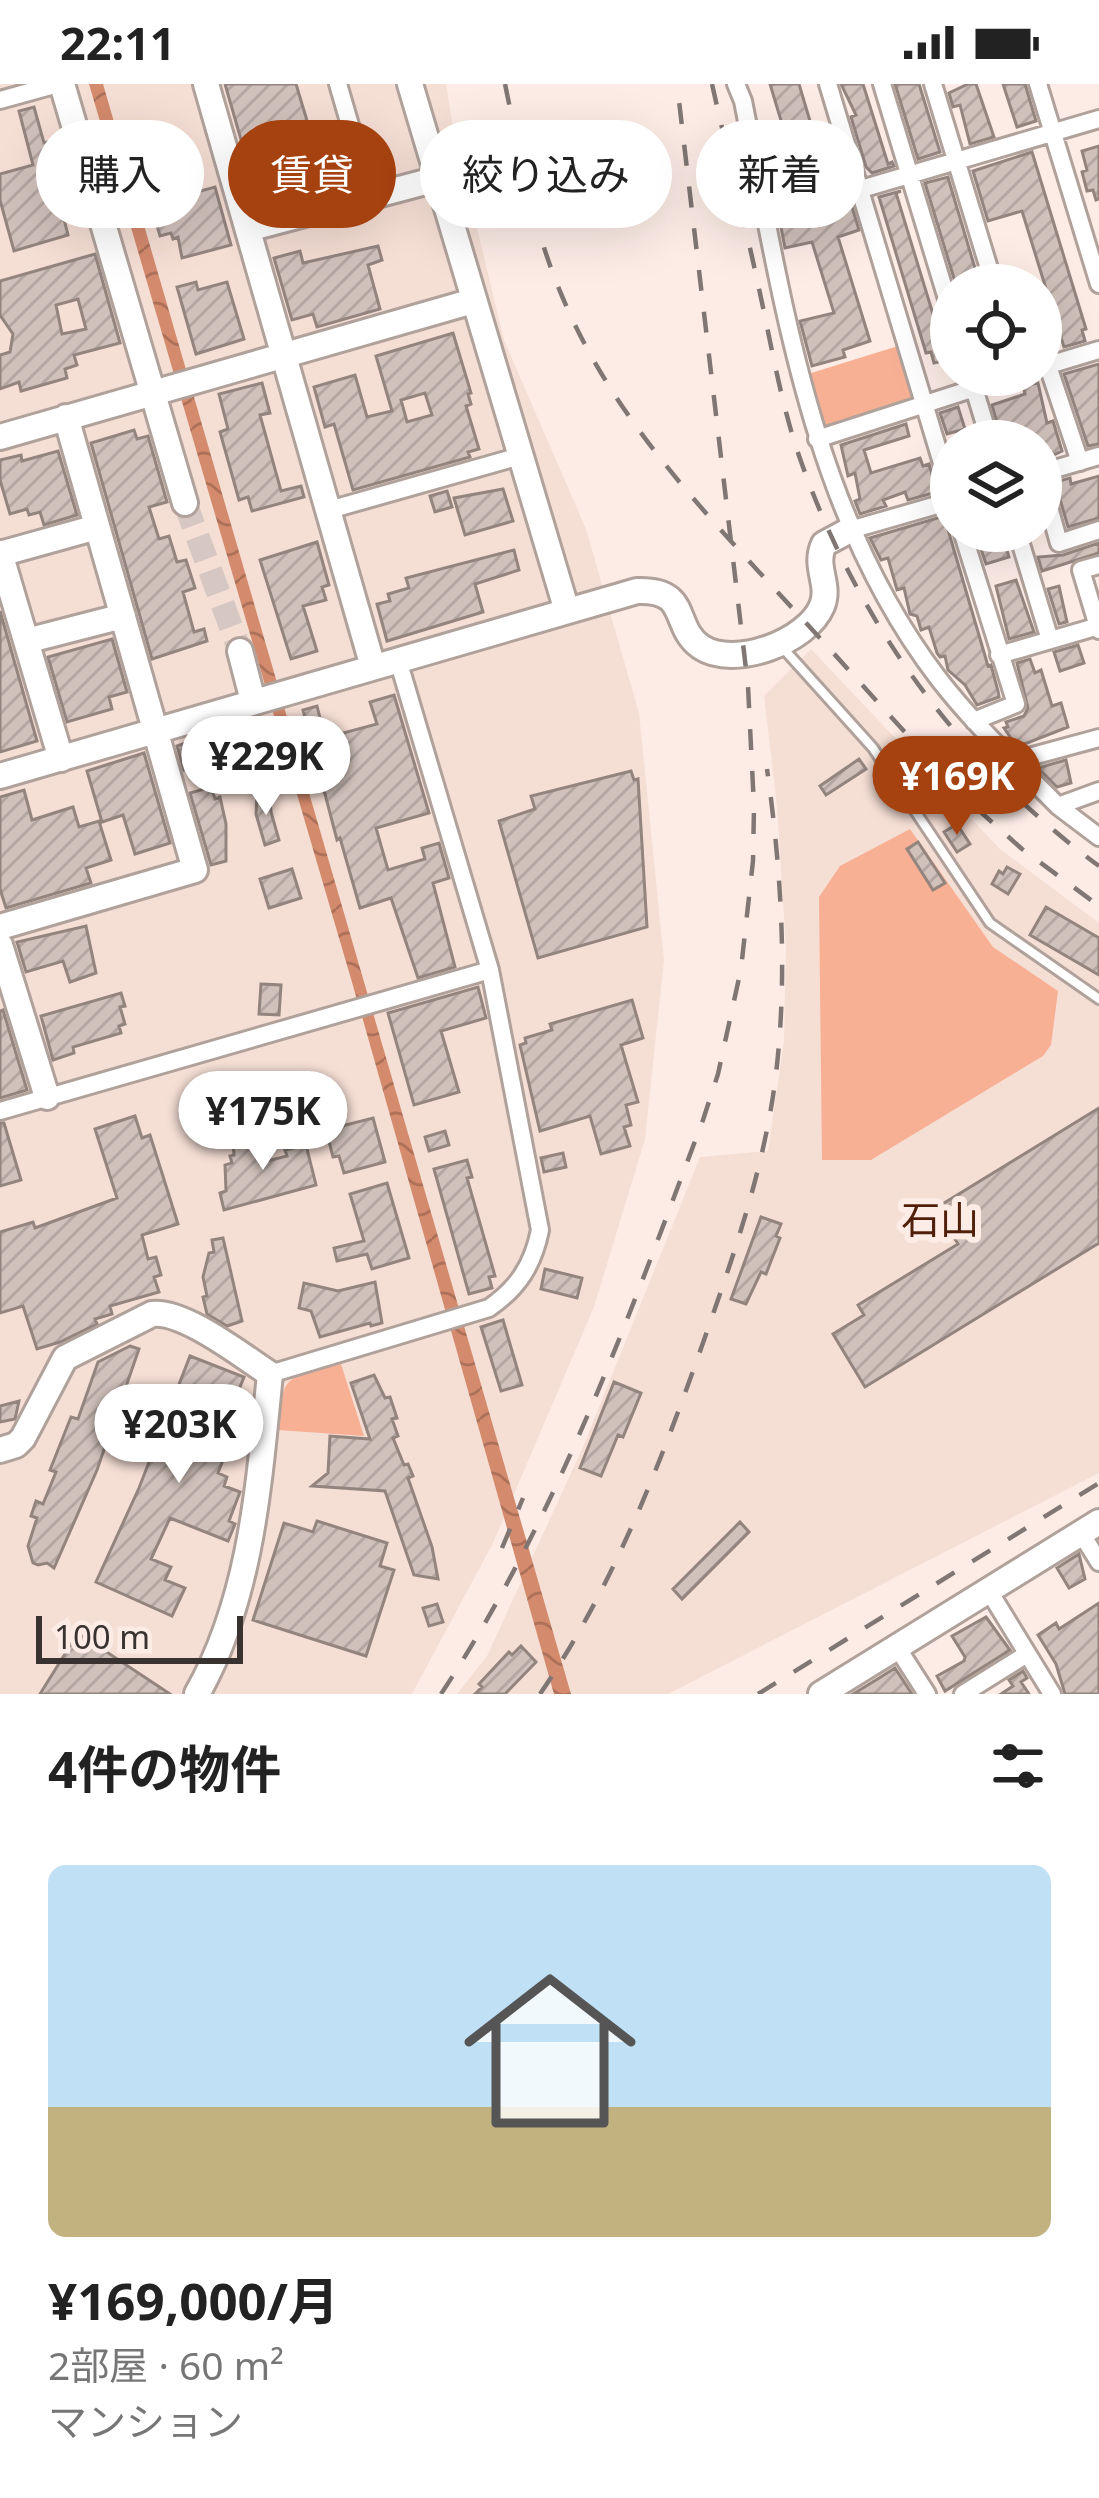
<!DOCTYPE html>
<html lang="ja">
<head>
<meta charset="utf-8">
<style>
  body { margin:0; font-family:"Noto Sans","Noto Sans JP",sans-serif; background:#f2f2f2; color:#222; height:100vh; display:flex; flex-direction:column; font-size:45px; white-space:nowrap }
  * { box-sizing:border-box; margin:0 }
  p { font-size:39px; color:#767676 }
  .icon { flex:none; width:66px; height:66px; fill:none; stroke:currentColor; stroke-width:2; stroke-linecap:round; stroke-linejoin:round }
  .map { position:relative; height:1610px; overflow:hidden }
  .sheet { display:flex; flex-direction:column; background:#fff; flex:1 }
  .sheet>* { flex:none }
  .banner { position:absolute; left:36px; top:36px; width:1029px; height:108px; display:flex; gap:24px }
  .controls { position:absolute; left:930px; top:180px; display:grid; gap:24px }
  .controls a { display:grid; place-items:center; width:132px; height:132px; border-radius:50%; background:#fff; box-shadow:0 12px 48px #0002; font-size:60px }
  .scale { position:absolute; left:36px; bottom:30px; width:207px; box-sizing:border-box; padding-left:12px; border:6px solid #383230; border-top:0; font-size:33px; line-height:42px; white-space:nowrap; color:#383230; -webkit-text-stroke:9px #fdece6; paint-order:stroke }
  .price { position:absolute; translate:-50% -102px; padding:0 27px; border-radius:42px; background:#fff; color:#222; font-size:39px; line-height:78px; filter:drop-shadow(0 3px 6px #0008) }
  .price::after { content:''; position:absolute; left:50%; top:72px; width:36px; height:27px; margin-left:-18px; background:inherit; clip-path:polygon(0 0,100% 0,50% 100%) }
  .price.active { background:#a64110; color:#fff }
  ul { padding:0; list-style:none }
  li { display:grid; align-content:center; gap:24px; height:636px; padding:0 48px }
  li span { display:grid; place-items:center; height:372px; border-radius:18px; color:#555 }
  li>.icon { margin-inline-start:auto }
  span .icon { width:216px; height:216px; fill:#fffc; stroke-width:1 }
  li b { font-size:51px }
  h2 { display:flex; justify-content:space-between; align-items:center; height:144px; padding:0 48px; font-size:51px }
  .tag { padding:0 42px; border-radius:54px; background:#fff; box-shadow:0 12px 48px #0002; font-size:42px; line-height:108px }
  .tag.active { background:#a64110; color:#fff }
  .status { display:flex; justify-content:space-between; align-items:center; height:84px; padding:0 60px; background:#fff; direction:ltr }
  .status svg { height:33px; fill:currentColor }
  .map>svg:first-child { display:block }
</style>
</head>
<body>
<div class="status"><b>22:11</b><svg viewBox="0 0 49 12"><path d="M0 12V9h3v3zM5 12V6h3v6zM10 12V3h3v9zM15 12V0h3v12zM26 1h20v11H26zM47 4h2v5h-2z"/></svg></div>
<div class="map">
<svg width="1099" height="1610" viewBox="0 0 1099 1610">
  <defs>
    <pattern id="water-waves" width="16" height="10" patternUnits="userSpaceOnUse" patternTransform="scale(3)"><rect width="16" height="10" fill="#d48a6d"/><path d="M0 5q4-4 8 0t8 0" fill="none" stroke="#ad715a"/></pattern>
    <pattern id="building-hatch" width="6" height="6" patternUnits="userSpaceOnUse" patternTransform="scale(3)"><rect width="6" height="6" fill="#d1c1bb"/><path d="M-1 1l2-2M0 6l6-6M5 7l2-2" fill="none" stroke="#b4a6a1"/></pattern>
  </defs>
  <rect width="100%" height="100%" fill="#fdece6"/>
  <path fill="#f5ded4" d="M0 0H446L453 44 504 256 586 445 639 629 664 876 645 1055 594 1223 493 1459 412 1610H0Z
    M811 565 1000 765 1099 839V1389L668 1610H457L487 1572 583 1363 700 1073 768 1067 784 957 786 864 777 722 764 612Z"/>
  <path fill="#f8b094" d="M898 262 917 321 823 350 808 290Z
    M910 745 993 863 1058 907 1051 961 1043 972 871 1076H822L819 813 840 782Z
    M341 1280 364 1352 278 1346C282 1288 287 1294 341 1280Z"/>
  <path fill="url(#water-waves)" d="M89 0H103L571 1610H554L361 929Z"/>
  <path fill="url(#building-hatch)" stroke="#93847e" stroke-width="3" fill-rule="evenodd" d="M225 0H296L317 70 308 72 310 81 276 91 283 119 261 125Z
    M770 0H799L829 101 812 106 811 100 801 103Z
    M841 0H863L888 80 892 78 894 82 872 89 866 83 851 33 856 31Z
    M895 0H919L940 68 918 75Z
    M968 0H976L994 53 970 60 960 21 953 23 949 9Z
    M1003 0H1025L1036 37 1017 43Z
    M34 23 44 59 61 54 66 72 52 76 61 112 76 107 82 130 64 135 68 151 14 167 0 116V90L33 81 19 27Z
    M145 39 152 66 138 70 130 43Z
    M1099 62V115L1096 116 1093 106 1087 107 1082 88 1087 86 1082 67Z
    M1032 68 1086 245 1082 246 1085 257 1064 263 1022 127 988 137 973 87Z
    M186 72 190 89 186 111 215 103 231 161 182 174 178 153 173 155 171 149 160 152 151 121 184 112 164 100 160 89 164 79 181 77Z
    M948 93 949 97 980 201H956L925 99Z
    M901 107 896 109 947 276 934 279 931 268 926 269 879 113Z
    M852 123 859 146 838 153 870 257 843 266 845 273 812 282 800 237 834 229 812 158 785 164 781 143Z
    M378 162 382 176 368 181 380 225 317 243 313 230 292 236 274 174 300 167 303 179Z
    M95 170 120 259 74 271 77 281 65 285 67 294 21 307 19 298 0 305V271L10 268 13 250 0 231V197ZM78 215 86 245 62 250 56 221Z
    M196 198 198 206 227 198 244 255 196 270 177 203Z
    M453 249 471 309 468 310 471 320 466 322 479 365 468 368 470 373 353 406 334 340 325 343 314 303 355 291 367 333 392 327 376 272ZM425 309 432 331 407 338 401 316Z
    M1099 280V360L1088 362 1064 290Z
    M262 299 270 329 260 331 281 407 301 402 304 413 252 427 248 413 239 416 220 348 228 345 219 310Z
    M1038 299 1047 339 1053 337 1062 367 1045 375 1041 357H1002L992 321 1025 310 1023 302Z
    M958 323 965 345 947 350 940 329Z
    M906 340 909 352 864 366 871 389 920 374 923 382 929 380 937 408 908 416 905 408 883 416 886 422 860 430 855 417 860 415 855 389 848 392 841 361Z
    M134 346 137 355 148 352 167 418 149 423 159 455 169 452 177 478 186 476 195 504 183 508 194 548 204 545 207 557 152 575 91 359Z
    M58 367 77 431 44 441 40 428 29 431 27 425 10 430 0 396V376L21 371 22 377Z
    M1099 392V434L1068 443 1055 398 1070 394 1071 400Z
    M503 405 513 437 465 451 454 414Z
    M447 407 452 423 435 428 430 412Z
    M944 432 988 582 991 581 998 607 999 613 977 621 965 601 948 586 945 572 940 573 937 569 929 543 921 546 917 532 910 530 904 504 897 506 888 474 881 476 870 454Z
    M1004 456 1009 473 986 480 979 459 984 462Z
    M317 458 329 501 322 503 326 516 303 522 317 567 291 575 260 476Z
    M1099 459V469L1042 487 1038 473 1063 471Z
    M514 466 519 486 475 500 483 528 387 557 377 520 390 517 388 510 409 504 406 494Z
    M1016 496 1034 548 1009 555 996 502Z
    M1059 502 1067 538 1059 540 1048 505Z
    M0 527 37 657 0 668Z
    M112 555 127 608 109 613 112 625 67 638 48 573Z
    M1078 561 1084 579 1060 587 1054 568Z
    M1030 575 1035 589 1041 586 1052 622 1061 619 1068 643 1017 663 1004 644 1008 643 1006 638 1024 632 1028 624 1017 579Z
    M394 611 429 729 376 744 388 786 425 775 422 764 439 759 449 794 433 799 455 883 418 894 391 814 360 824 340 754 337 756 303 626 317 622 325 654 377 640 370 618Z
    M203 653 210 677 184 686 177 662Z
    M144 669 170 759 135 770 123 731 102 738 87 687Z
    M859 675 866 685 826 711 820 702Z
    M1066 676 1071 699 1057 703 1038 684Z
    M631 687 634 696 638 695 647 843 538 874 499 737 535 725 531 712Z
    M211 703 215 715 220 713 226 740V777L211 781 190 709Z
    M24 706 32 736 73 723 79 743 99 737 111 776 86 784 91 799 6 824 0 805V713Z
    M257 709H270L271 728 279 756 265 761 256 730Z
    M957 740 970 760 957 768 944 748Z
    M918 758 945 799 933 806 907 765Z
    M1007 783 1020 790 1008 810 992 800 999 787 1003 790Z
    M292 785 301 814 269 824 260 795Z
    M1046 823 1099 854V891L1030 851Z
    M86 842 96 889 70 898 63 877 26 888 17 858Z
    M261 900 281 901 279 931 259 930Z
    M478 903 486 934 441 947 459 1008 414 1021 388 929Z
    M121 909 125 922 120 923 125 940 119 942 121 949 73 963 74 969 53 976 41 932Z
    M632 916 643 954 621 961 638 1018 626 1021 631 1041 624 1043 630 1062 601 1070 590 1032 540 1047 520 961 526 959 525 954 552 946 550 940Z
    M3 926 27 1006 0 1014V927Z
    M262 994 266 1009 271 1008 277 1032 283 1030 286 1042 253 1046 242 999Z
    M1099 1024V1159L865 1303 833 1250 864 1231 858 1221 958 1160 936 1124Z
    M135 1032 142 1054 150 1051 178 1140 142 1151 148 1175 156 1173 161 1191 154 1193 159 1208 110 1222 112 1230 95 1235 97 1240 60 1258 37 1265 23 1222 0 1229V1148L33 1138 35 1144 117 1114 95 1045Z
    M373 1034 385 1078 344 1089 339 1072 333 1073 326 1046Z
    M0 1039H4L21 1096 0 1102Z
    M251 1043 260 1079 287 1072 285 1066 306 1061 316 1101 224 1126 220 1109 226 1107 225 1081 232 1079 230 1072 234 1071 232 1048Z
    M445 1047 449 1061 429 1067 425 1053Z
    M563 1069 566 1083 544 1088 541 1074Z
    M467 1076 472 1093 467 1094 495 1192 489 1193 492 1204 469 1210 434 1085Z
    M387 1099 409 1174 372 1185 367 1170 337 1177 334 1164 364 1157 350 1110Z
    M761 1133 781 1140 776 1152 780 1154 766 1190 761 1188 746 1220 731 1215Z
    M223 1154 242 1237 227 1242 207 1230 203 1213 207 1212 203 1193 209 1169 214 1168 212 1156Z
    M545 1185 582 1194 577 1214 541 1205Z
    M375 1198 382 1239 371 1242 370 1239 320 1253 311 1227 299 1224 304 1199 338 1207Z
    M503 1236 522 1301 501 1307 481 1243Z
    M130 1262 139 1265 97 1386 54 1484 47 1479 38 1481 33 1479 28 1462 37 1434 31 1432 36 1417 43 1420 56 1388 50 1386 71 1333 78 1335 98 1278Z
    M190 1272 244 1293 231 1325 241 1329 218 1389 227 1393 224 1402 240 1408 229 1437 235 1440 228 1457 170 1434 151 1475 171 1483 165 1496 185 1504 172 1532 96 1498 139 1404Z
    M374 1291 385 1314 390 1313 397 1334 392 1335 398 1352 393 1354 404 1381 408 1380 413 1392 408 1394 432 1463 438 1495 414 1491 385 1407 312 1402 328 1389 330 1352 370 1355 351 1299Z
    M614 1298 641 1309 623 1353 618 1351 601 1392 580 1384Z
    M19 1317 15 1335 0 1338V1322Z
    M317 1437 387 1459 380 1482 394 1486 366 1572 253 1536 284 1439 313 1448Z
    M740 1438 749 1448 682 1515 673 1505Z
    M1079 1470 1085 1495 1069 1504 1057 1484Z
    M1099 1519V1610H1065L1056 1580 1038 1551 1056 1539 1059 1545Z
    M437 1520 443 1538 429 1542 423 1524Z
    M986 1533 1010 1566 945 1607 937 1592 964 1577 965 1573 952 1552Z
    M78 1549 170 1610H40Z
    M521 1562 536 1578 505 1610H475L482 1603 479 1600 509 1568 512 1571Z
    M895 1584 912 1610H853L876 1596Z
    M1023 1587 1027 1594 1021 1598 1029 1610H1001L1013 1602 1009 1596Z"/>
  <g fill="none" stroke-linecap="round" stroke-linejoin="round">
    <path stroke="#d6c7c2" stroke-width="24" stroke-dasharray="24 12" stroke-linecap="butt" d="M185 419 240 567"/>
    <defs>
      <path id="lane" d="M782 563 873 664 990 839 1099 915"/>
      <path id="street" d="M338 0 371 113
        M736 0 743 17C783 217 811 428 938 594 974 641 1017 680 1058 722L1099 707
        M828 0 951 409
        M882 0 951 228
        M933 0 994 201
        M1038 0 1099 200
        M0 16 58 0
        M766 133 1099 35
        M1048 282 1080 378
        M1042 283 1099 266
        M970 291 990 357
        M817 355 1015 291
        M1041 389 1099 372
        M1041 394 1059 459 1099 446
        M329 426 520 372
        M850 446 951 417
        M962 447 1016 620 974 637
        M1017 447 1050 556
        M1099 481 1081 486 1099 546
        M999 571 1099 542
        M1014 677 1099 654
        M1058 722 1099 753
        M0 1027 490 886
        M270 1290 489 1224C518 1204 533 1181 540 1146L490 886 398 576
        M1081 1449 1099 1478
        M989 1507 1052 1610
        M897 1563 927 1610
        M963 1610 1027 1570"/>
      <path id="secondary" d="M62 0 185 419
        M206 0 373 583
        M410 0 567 527
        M248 145 437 95
        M0 353 473 217
        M0 469 61 675
        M0 470 97 443
        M26 557 123 532
        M240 567 253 617
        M0 692 637 507C691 505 671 542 701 563 734 585 807 558 822 522 831 500 813 483 824 460L850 446
        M0 843 195 786 66 333
        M0 861 47 1013
        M0 1366 16 1361 23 1354 65 1274 152 1230C184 1226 242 1272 270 1290 259 1398 252 1513 197 1610
        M821 1610 1099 1438"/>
    </defs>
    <use href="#lane" stroke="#b0a19b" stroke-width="14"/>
    <use href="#street" stroke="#b0a19b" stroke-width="22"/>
    <use href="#secondary" stroke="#b0a19b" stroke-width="30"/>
    <use href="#lane" stroke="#fff" stroke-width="8"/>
    <use href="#street" stroke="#fff" stroke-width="16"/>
    <use href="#secondary" stroke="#fff" stroke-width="24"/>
    <path stroke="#807673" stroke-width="4.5" stroke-dasharray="21 21" stroke-linecap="butt" d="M505 0C520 72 533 144 562 212 613 335 706 430 795 527 855 592 913 659 975 723L1022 765 1099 822
      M712 0C728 72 746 143 761 214 773 270 783 329 803 383 860 542 963 682 1099 782
      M502 1464 523 1414
      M441 1610C557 1435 629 1232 703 1036L718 990 741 885 753 777 754 723 748 602 677 0
      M540 1610C614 1502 661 1378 704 1256 732 1176 760 1096 773 1012 789 905 782 791 767 685
      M758 1610 1099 1399"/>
  </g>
  <g text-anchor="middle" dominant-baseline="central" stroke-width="12" stroke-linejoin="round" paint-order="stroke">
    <g font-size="39" fill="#501f09" stroke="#fdece6">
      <text x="940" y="1134">石山</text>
    </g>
  </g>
</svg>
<div class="controls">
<a><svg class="icon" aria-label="locate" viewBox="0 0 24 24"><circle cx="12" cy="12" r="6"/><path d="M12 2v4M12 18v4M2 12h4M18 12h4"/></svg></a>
<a><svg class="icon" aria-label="layers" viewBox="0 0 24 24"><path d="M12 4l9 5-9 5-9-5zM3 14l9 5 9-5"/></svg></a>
</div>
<div class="scale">100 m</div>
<b class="price" style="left:266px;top:734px">¥229K</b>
<b class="price active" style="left:957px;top:754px">¥169K</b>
<b class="price" style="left:263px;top:1089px">¥175K</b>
<b class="price" style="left:179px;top:1402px">¥203K</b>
<div class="banner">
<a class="tag">購入</a>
<a class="tag active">賃貸</a>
<a class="tag">絞り込み</a>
<a class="tag">新着</a>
</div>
</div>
<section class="sheet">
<h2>4件の物件<svg class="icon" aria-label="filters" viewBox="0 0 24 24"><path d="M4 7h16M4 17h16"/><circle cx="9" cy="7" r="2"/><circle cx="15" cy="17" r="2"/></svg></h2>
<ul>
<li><span style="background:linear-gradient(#bfe0f5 65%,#c2b280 0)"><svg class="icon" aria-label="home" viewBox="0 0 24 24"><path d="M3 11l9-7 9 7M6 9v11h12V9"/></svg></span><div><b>¥169,000/月</b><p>2部屋 · 60 m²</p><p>マンション</p></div></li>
</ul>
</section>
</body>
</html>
